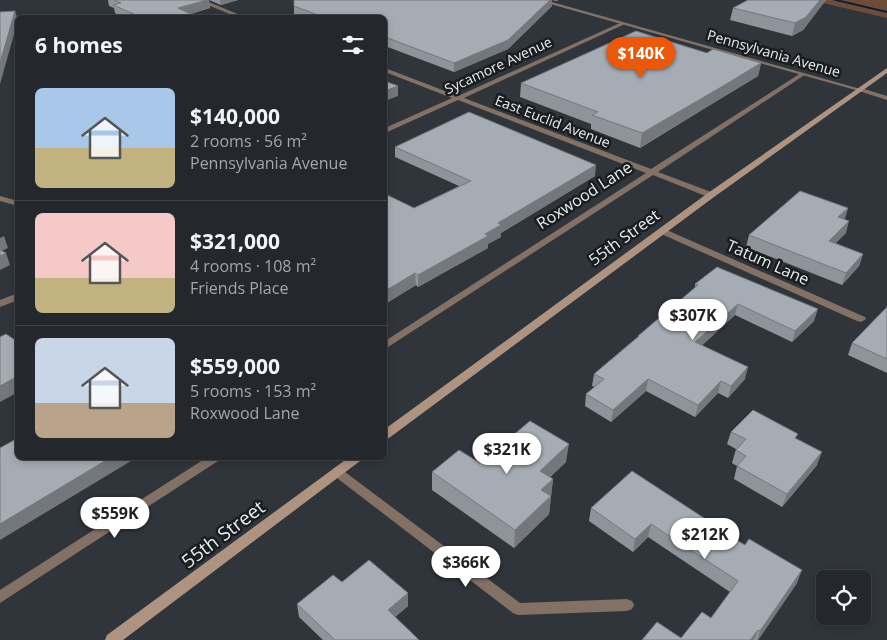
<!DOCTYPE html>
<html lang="en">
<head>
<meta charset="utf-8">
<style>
  body { margin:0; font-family:"Open Sans",sans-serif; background:#2c3034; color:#f1f3f6; height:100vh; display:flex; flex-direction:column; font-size:19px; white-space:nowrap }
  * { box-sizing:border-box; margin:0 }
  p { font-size:16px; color:#a3a6a9 }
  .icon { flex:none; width:28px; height:28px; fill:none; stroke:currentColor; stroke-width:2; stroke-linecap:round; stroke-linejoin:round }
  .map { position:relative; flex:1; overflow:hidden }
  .drawer { position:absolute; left:15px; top:15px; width:372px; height:445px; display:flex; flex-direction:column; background:#24282c; border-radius:8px; box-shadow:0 2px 8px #0003,0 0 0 1px #414448 }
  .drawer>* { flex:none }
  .fabs { position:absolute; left:816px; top:570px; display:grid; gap:10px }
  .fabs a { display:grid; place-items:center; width:55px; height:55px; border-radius:8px; background:#24282c; box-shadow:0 2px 8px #0003,0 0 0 1px #414448; font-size:25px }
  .price { position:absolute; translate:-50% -42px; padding:0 11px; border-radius:18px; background:#fff; color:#222; font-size:16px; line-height:32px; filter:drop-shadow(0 1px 2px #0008) }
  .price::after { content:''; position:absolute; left:50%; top:30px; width:15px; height:11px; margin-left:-8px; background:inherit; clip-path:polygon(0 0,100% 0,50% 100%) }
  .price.selected { background:#ea580c; color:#fff }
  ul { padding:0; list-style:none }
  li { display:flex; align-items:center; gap:15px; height:125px; padding:0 20px }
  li+li { border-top:1px solid #414448 }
  li span { display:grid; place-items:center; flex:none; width:140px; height:100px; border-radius:8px; color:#555 }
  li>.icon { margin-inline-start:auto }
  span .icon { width:60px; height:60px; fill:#fffc; stroke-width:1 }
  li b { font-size:21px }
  h2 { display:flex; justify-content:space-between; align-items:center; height:60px; padding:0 20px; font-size:21px }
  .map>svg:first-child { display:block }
</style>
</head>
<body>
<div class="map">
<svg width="887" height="640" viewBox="0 0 887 640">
  <rect width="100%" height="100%" fill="#30353b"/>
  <path fill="#6d4d38" d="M810 0H887V18Z"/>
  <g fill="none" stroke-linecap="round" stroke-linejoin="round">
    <path fill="#031e3a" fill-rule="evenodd" d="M832 0H840L887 11V13Z"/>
    <path fill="#837166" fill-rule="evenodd" d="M196 0H204L247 18H239Z
      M620 23 625 24 464 98 651 169 801 73 806 74 658 172 714 193V197H708L653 175 385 349V341L646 173 458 100 385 133V128L452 98 385 72V68L458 96Z
      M861 88 887 96V100L859 91V89Z
      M0 196 18 201V206L0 201Z
      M662 228 865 317 866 319 861 322 857 321 659 233 658 231Z
      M18 293V300L0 307V300Z
      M206 458H220L218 461 0 603V590Z
      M337 467 341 469 520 603 627 599 632 601 634 605 632 609 627 611 518 615 513 613 333 475 331 472 333 469Z"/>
    <path fill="#837166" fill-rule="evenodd" d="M536 0H545L864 90 859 91Z"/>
    <path fill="#af9381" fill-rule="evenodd" d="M887 68V73L714 197 389 438 385 439V429L708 193Z
      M348 458H362L360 461 123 640H105L107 635Z"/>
  </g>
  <path fill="#8f949a" d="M108 0H238L221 5 209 0 210 8 191 14 199 18H124L115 13 114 8 109 6Z
    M294 0H558L557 1 552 0V6L508 49 454 72 385 46V18H303L294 14Z
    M826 0 803 30 792 36 730 20 733 8Z
    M707 53 761 63 758 76 715 102 640 148 591 129V124L520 97 521 83Z
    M395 147 595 176 501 233V237L488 244V248L418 287 416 285 385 304V194L414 208 459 186 395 157Z
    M848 208 844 219 846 233 835 243 863 254 859 266 842 285 746 247 749 235Z
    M695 284 814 321 792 342 735 315 702 345 745 379 728 398 718 393 695 417 646 391 611 422 585 406 586 394 595 387 592 386 594 374 638 338V336L695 288Z
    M887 305V373L848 355 852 343 886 308Z
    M731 432 796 439 817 465 782 507 734 479 737 466 732 463 736 449 727 444Z
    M566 462 550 477 553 479 549 514 514 548 432 490V472L480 463Z
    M591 508 703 521 797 583 758 640H642L681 638 711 618 730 592 648 537 633 552 589 521Z
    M342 582 408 593V606L395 617 419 640H323L299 617 297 604Z"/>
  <path fill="#74787d" d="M207 0H209L210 8 180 17 178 8Z
    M220 0H238L221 5Z
    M550 0H552V6L508 49 454 72V63Z
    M820 0H826L803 30 792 36 795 23Z
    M15 11 18 20 0 84V63Z
    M761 63 758 76 715 102 640 148 642 133Z
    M398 86V96L385 101V91Z
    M596 165 595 176 501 233V237L488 244V248L418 287V275L485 234 498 223Z
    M848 208 845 219 835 229 838 217Z
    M849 221 846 233 826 253 829 241Z
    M4 236 8 248 0 252V238Z
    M6 253 10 265 0 270V256Z
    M863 254 859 266 842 285 846 273Z
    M415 273 416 285 385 304V291Z
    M738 304 735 315 693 354 695 342Z
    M818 309 814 321 792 342 795 331Z
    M748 367 745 379 728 398 731 386Z
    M18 376V392L0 402V386Z
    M648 379 646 391 611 422 613 410Z
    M721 381 718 393 695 417 698 405Z
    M569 444 566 462 538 489 540 471Z
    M822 452 817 465 782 507 787 494Z
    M110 458H136L0 540V524Z
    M553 479 549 514 514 548 515 530 541 490Z
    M651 524 648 537 633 552 635 539Z
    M802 570 797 583 758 640H757L760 631Z
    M408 593V606L388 623V610Z
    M758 630 754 640H750Z"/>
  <path fill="#a6acb3" stroke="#74787d" d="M114 0H207L178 8 199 18H136L130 15 134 14 113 5 121 3Z
    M294 0H550L508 40 454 63 385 37V18H326L294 6Z
    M748 0H820L806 17 795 23 733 8Z
    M15 11 0 63V12Z
    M636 31 707 53 713 49 761 63 718 89 642 133 592 115 598 112 521 83Z
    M385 81 398 86 385 91Z
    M469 112 596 165 498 223 501 225 485 234 488 236 418 275 415 273 385 291V194L414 208 471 181 395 147Z
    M800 191 848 208 838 217 849 221 829 241 863 254 846 273 749 235Z
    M0 250 6 253 0 256Z
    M717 267 818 309 795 331 738 304 695 342 748 367 731 386 721 381 698 405 648 379 613 410 586 394 604 379 594 374 639 336H638L698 285 695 284Z
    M887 307V359L852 343Z
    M6 334 18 342V376L0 386V337Z
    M753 410 798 434 795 438 822 452 787 494 737 466 746 456 736 450 746 439 731 432Z
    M530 421 569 444 540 471 553 479 541 490 551 496 515 530 432 472 459 450 480 463Z
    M18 438V458H110L0 524V448Z
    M632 471 704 518 702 520 745 545 749 539 802 570 760 631 758 630 750 640H642L657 622 681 638 702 612 711 618 738 581 651 524 635 539 591 508Z
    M369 560 408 593 388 610 419 640H335L297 604 333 575 342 582Z"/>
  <g text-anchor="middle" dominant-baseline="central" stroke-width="5" stroke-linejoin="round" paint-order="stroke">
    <g font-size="14" fill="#eaeef1" stroke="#1a1d1f">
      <text transform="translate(774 53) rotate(16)">Pennsylvania Avenue</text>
      <text transform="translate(498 65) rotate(-25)">Sycamore Avenue</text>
      <text transform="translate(553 121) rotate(21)">East Euclid Avenue</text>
    </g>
    <g font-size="16" fill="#eaeef1" stroke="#1a1d1f">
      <text transform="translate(584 195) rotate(-33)">Roxwood Lane</text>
      <text transform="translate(624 237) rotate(-36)">55th Street</text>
      <text transform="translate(768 262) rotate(24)">Tatum Lane</text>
    </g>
    <g font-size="19" fill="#eaeef1" stroke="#1a1d1f">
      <text transform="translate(223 534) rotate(-37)">55th Street</text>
    </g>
  </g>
</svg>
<div class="fabs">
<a><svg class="icon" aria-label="locate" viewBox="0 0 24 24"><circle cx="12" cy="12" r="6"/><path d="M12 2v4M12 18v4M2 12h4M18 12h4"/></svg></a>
</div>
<b class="price selected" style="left:641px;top:79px">$140K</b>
<b class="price" style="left:693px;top:341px">$307K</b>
<b class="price" style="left:507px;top:475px">$321K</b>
<b class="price" style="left:115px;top:539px">$559K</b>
<b class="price" style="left:705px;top:560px">$212K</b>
<b class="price" style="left:466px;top:588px">$366K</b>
<section class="drawer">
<h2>6 homes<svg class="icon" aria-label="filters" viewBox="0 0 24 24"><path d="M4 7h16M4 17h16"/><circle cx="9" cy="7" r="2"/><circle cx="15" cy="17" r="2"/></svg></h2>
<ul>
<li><span style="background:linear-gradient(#a9c7e8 60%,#c2b280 0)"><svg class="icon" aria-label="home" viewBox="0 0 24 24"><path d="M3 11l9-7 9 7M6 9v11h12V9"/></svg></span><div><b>$140,000</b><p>2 rooms · 56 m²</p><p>Pennsylvania Avenue</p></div></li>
<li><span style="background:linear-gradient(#f6c9c9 65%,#c2b280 0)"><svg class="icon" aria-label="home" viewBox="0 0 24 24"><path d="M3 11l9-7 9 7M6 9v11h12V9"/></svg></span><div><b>$321,000</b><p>4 rooms · 108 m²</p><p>Friends Place</p></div></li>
<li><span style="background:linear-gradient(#c9d6e8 65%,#b9a48a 0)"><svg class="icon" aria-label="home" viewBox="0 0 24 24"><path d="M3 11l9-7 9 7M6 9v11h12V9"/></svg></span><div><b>$559,000</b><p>5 rooms · 153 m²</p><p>Roxwood Lane</p></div></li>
</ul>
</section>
</div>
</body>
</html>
